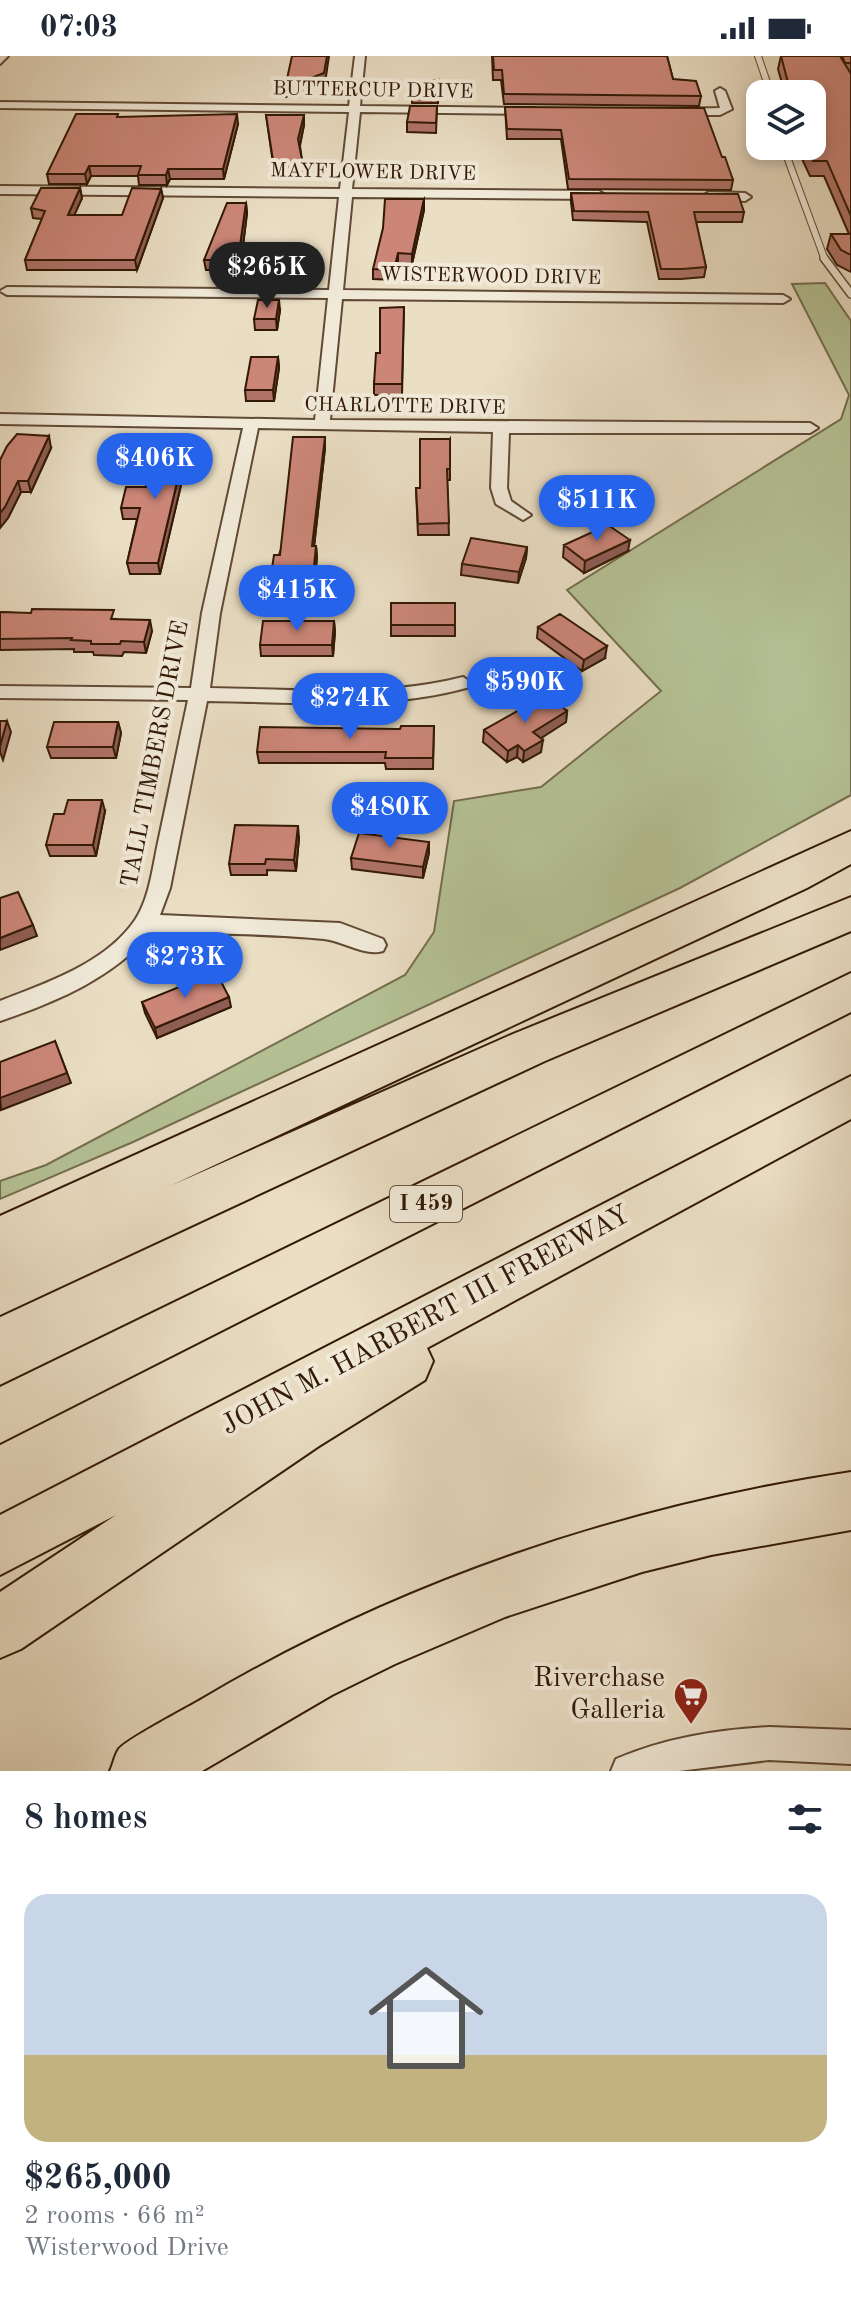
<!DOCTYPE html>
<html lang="en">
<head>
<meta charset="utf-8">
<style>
  body { margin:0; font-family:"Old Standard TT",serif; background:#f6f6f7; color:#1f2937; height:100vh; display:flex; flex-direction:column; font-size:30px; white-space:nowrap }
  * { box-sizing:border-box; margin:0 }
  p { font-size:26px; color:#747a83 }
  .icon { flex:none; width:44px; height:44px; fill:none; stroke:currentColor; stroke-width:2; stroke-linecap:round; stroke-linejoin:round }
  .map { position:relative; height:1715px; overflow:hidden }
  .sheet { display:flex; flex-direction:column; background:#fff; flex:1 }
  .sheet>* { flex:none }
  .controls { position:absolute; left:746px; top:24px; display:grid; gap:16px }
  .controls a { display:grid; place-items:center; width:80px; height:80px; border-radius:16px; background:#fff; box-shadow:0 4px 12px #0003; font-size:40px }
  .price { position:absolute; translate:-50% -68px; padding:0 18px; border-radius:28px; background:#2563eb; color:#fff; font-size:26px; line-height:52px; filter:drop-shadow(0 2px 4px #0008) }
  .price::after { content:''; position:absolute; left:50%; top:48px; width:24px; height:18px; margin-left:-12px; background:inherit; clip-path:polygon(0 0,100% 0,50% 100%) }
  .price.on { background:#222; color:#fff }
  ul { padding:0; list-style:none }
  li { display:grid; align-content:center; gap:16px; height:424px; padding:0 24px }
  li+li { border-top:2px solid #e0e1e3 }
  li span { display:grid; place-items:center; height:248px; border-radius:24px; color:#555 }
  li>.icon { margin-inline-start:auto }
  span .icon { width:144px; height:144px; fill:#fffc; stroke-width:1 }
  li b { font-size:34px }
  h2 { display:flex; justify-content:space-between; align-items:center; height:96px; padding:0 24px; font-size:34px }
  .status { display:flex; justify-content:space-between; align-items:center; height:56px; padding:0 40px; background:#fff; direction:ltr }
  .status svg { height:22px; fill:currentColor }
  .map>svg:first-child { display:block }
</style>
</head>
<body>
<div class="status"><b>07:03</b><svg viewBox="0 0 49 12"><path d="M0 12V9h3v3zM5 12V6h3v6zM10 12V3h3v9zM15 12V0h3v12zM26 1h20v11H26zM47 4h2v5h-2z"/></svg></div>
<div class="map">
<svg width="851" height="1715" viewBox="0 0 851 1715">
  <rect width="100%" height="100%" fill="#eadec4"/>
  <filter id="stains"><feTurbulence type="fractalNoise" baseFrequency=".0025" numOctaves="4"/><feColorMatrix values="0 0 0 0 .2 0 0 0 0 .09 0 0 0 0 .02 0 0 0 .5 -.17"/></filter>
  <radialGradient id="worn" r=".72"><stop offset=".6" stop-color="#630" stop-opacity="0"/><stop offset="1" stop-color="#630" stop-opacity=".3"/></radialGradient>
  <path fill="#b5c296" stroke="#746e4e" stroke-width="2" d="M825 227 851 265V739L680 832 133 1086 0 1143V1125L46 1109 405 919 434 876 454 745 541 731 661 635 567 534 841 363 849 339 792 228Z"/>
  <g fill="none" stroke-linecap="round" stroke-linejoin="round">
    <defs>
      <path id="service-far1" d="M758 0 771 38
        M783 90 825 204"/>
      <path id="service" d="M824 202 851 238"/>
      <path id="minor" d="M0 0H8L0 8Z
        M355 0H365L360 50 535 52 541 55 535 58 360 56 352 133 599 135 605 139 599 143 352 141 343 234 783 239 790 243 783 247 342 243 330 364 810 367 818 372 810 377H509L507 432 511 445 531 459 523 464 496 448 491 432 493 376 258 372 220 557 210 632C294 633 381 642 463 621L472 627 470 631C385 655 295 646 207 645L170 832 160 859 340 867 383 883 386 889 383 895C366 901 343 885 324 883 267 877 209 878 152 876 113 922 56 946 0 965V945C46 927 106 907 135 864 150 842 153 808 159 782 169 736 178 690 188 644L0 642V630L191 632 202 557 243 372 0 368V358L315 364 328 242 7 239 0 235 7 231 329 234 339 141 0 138V130L340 133 349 56 0 52V46L349 50Z
        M720 32 725 35 732 53 720 59H677L671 56 677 53 720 52 715 35Z
        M709 136 745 137 751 141 745 145 705 143 703 140Z
        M769 1671 851 1674V1708L769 1704 679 1715H611L616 1703C666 1682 715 1674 769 1671Z"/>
      <path id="motorway" d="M851 775V808L807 832 170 1130 513 978 851 841V875L545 1005 0 1259V1160Z
        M851 917V956L0 1387V1331Z
        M851 1020V1063L427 1292 433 1305 425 1324 319 1390 21 1593 0 1602V1536L116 1459 0 1519V1459Z
        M851 1416V1474L711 1499 642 1516 505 1561 395 1608 332 1639 202 1715H110C113 1709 115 1698 119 1693 127 1683 187 1652 202 1643 401 1525 623 1450 851 1416Z"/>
    </defs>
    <use href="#service-far1" stroke="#614a35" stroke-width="8"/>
    <use href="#service" stroke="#614a35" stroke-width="10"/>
    <use href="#minor" stroke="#614a35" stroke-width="4"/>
    <use href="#motorway" stroke="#331905" stroke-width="4"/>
    <use href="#service-far1" stroke="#f1ead9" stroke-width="6"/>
    <use href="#service" stroke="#f1ead9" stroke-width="7"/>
    <use href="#minor" fill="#f1ead9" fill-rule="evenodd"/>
    <use href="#motorway" fill="#eadec4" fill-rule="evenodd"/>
  </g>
  <path fill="#af7367" stroke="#331905" stroke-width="2" d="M492 0H667L673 23 701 40 699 50 504 48 501 24H493Z
    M781 0H851V216L837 209 827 193 831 178H849L824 120H810L796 90H812V38H785L778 13Z
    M439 24 438 47H412V37Z
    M437 50 436 77 407 76V66Z
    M505 51 722 101 733 124 731 134 568 133 561 83H507Z
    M266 59 304 69 300 90 304 119 275 121Z
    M119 61 238 68 224 123H170L167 129H139L138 120H91L87 128H49L47 118Z
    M80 132 82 142 74 159H122L161 133 163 142 137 214H27L25 204 42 163 33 162 31 152Z
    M571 137 744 156 742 166H696L706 211 704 221 681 223H659L647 166 573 164 571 146Z
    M424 143V154L412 208 398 207 394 224 373 223V213Z
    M246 147 247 157 240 214H206L204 204Z
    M404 251 402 339H374V328L380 297Z
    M280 254 277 274H255L254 263Z
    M278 301 279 312 274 345H246L245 334Z
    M325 381V392L314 490H316L317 501 314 531H273L271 519Z
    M450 383V424H447L449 479H418L416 432H420Z
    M190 391 160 518H130L127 507 137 463H123L121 452 146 431Z
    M51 392 31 436H21L8 462 0 472V404Z
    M564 489 628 495 584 517 563 501Z
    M527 491 526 502 518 527 461 519 462 508Z
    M391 547H455V580H391Z
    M0 556 116 563 152 575 146 597 124 596 122 600 94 599 93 596H74V593L0 594Z
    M334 565 335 576 333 600H261L260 589Z
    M538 571 605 602 582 615 537 582Z
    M535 648 567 655 566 666 540 682 541 696 523 706 517 701 507 706 483 686 484 674Z
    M118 666 121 677 116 702H51L47 691Z
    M434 670 433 713H386L385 707H259L257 696 400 673Z
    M105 755 96 800H50L46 789Z
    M299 782 296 815 267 814V819H231L229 808Z
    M429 786V797L423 822 352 813 351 802Z
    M142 946 231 951 157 982 145 957Z"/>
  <path fill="#8e5e54" stroke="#331905" stroke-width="2" d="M327 0H329L325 27 286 41 285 32Z
    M237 58 238 68 224 123 223 113Z
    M304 59V69L299 92 298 83Z
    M89 110 91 120 87 128 85 118Z
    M168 113 170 123 167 129 166 119Z
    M80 132 82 142 70 169 68 159Z
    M161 133 163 142 137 214 135 204Z
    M424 143V154L412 208V198Z
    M246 147 247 157 240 214 238 204Z
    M398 197V207L394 224V214Z
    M279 244 280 254 277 274 276 263Z
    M278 301 279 312 274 345 273 334Z
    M49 380 51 392 31 436 28 425Z
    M188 380 190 391 160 518 158 507Z
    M325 381V392L313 501 312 490Z
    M18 425 21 436 8 462 0 472V457Z
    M630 484 628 495 584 517 585 505Z
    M316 490 317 501 314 531 313 520Z
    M527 491 526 502 518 527 519 516Z
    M150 564 152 575 146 597 144 586Z
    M334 565 335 576 333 600 332 589Z
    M607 590 605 602 582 615 584 604Z
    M567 655 566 666 532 688 533 676Z
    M7 665 11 676 3 704 0 696V690Z
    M118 666 121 677 116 702 113 691Z
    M543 684 541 696 523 706 524 695Z
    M518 689 517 701 507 706 508 695Z
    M102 744 105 755 96 800 93 789Z
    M298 770 299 782 296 815 294 804Z
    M429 786V797L423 822V811Z
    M33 869 37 880 0 894V882Z
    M229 941 231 951 157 982 155 972Z
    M55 985 71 1027 1 1054 0 1042Z"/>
  <path fill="#cb8678" stroke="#331905" stroke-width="2" d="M292 0H327L324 17 285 32Z
    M493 0H667L673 23 696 25 701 40 504 38 502 14H494Z
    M781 0H840L851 18V160L827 105H813L805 90H812V38H791Z
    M842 0H851V7H845Z
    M439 24 438 37H412L414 26Z
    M410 50H437L436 67 407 66Z
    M505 51 704 52 722 101H725L733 124 569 123 561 74 507 73Z
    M76 58H118L117 61 237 58 223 113H168L166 119H138L141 110H89L85 118H47Z
    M266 59H304L298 83 303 109 274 111Z
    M41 132H80L68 159H122L132 132 161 133 135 204H25L45 155 31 152Z
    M571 137 738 138 744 156H694L706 211 683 213H661L648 156 574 155Z
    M385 143H424L412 198 398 197 394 214 373 213 383 172Z
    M227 147H246L238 204H204Z
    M831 178H851V199L841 194Z
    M258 244H279L276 263H254Z
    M404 251 402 328H374L376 297H380V252Z
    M251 301H278L273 334H245Z
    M17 378 49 380 28 425H18L5 451 0 457V404L7 390Z
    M161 380H188L158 507H127L140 452H121L126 431H146Z
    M293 381H325L312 490H316L313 520 271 519 274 499H280Z
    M420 383H450V413H447L449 467 418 468 416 432H420Z
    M608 469 630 484 585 505 564 489Z
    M471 482 527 491 519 516 462 508Z
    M391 547H455V569H391Z
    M32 553 114 554 111 563 150 564 144 586 121 585 120 588H91V585L71 584 72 582 0 583V556L31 557Z
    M560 558 607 590 584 604 538 571Z
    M263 565H334L332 589H260Z
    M549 640 567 655 533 676 543 684 524 695 518 689 508 695 484 674 533 646 535 648Z
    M0 665H7L0 690Z
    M54 666H118L113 691H47Z
    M401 670H434L433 702H385L386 696H257L260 671 400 673Z
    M68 744H102L93 789H46L54 758H64Z
    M235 769 298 770 294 804 266 803 265 808H229Z
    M359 777 429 786 423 811 351 802Z
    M18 836 33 869 0 882V842Z
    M216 916 229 941 155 972 142 946Z
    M55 985 67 1017 0 1042V1006Z"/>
  <defs>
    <symbol id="supermarket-pin" viewBox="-11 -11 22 30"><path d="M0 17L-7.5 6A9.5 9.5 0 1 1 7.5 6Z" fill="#8f2418" stroke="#f1ead9"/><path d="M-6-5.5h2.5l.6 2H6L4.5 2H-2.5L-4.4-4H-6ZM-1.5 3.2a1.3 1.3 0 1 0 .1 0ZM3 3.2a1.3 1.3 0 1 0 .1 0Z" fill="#fff"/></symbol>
  </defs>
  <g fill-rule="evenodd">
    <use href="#supermarket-pin" x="671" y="1619" width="40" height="54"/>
  </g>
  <g text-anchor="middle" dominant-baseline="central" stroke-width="8" stroke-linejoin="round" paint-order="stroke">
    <g font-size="20" fill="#331905" stroke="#f1ead9">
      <text transform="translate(373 35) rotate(1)">BUTTERCUP DRIVE</text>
      <text transform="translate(373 117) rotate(1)">MAYFLOWER DRIVE</text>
      <text transform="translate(491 221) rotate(1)">WISTERWOOD DRIVE</text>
      <text transform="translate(405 351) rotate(1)">CHARLOTTE DRIVE</text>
    </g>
    <rect fill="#f1ead9" stroke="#6c5845" stroke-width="2" x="390" y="1130" width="72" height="36" rx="6"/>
    <g font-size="22" font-weight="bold" fill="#331905">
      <text x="426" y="1148">I 459</text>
    </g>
    <g font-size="24" fill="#331905" stroke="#f1ead9">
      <text transform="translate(156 698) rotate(-79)">TALL TIMBERS DRIVE</text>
    </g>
    <g font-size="28" fill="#331905" stroke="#f1ead9">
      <text transform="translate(426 1265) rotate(-28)">JOHN M. HARBERT III FREEWAY</text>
    </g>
    <g font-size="28" fill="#331905" stroke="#f1ead9" text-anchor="end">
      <text x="665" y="1623">Riverchase<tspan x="665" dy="32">Galleria</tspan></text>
    </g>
  </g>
  <rect width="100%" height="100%" filter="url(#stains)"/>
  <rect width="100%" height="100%" fill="url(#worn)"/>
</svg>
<div class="controls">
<a><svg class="icon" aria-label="layers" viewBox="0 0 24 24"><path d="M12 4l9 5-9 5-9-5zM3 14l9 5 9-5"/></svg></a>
</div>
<b class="price on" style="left:267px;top:254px">$265K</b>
<b class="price" style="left:155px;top:445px">$406K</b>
<b class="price" style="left:597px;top:487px">$511K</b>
<b class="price" style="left:297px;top:577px">$415K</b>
<b class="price" style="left:525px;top:669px">$590K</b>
<b class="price" style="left:350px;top:685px">$274K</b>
<b class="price" style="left:390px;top:794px">$480K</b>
<b class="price" style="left:185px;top:944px">$273K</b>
</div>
<section class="sheet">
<h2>8 homes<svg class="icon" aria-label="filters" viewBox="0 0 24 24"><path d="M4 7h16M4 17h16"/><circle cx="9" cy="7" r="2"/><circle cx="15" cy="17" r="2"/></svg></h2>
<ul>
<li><span style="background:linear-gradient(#c9d6e8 65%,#c2b280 0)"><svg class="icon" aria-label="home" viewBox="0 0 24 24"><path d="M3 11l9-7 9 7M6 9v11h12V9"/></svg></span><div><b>$265,000</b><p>2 rooms · 66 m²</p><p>Wisterwood Drive</p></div></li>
</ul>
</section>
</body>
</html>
